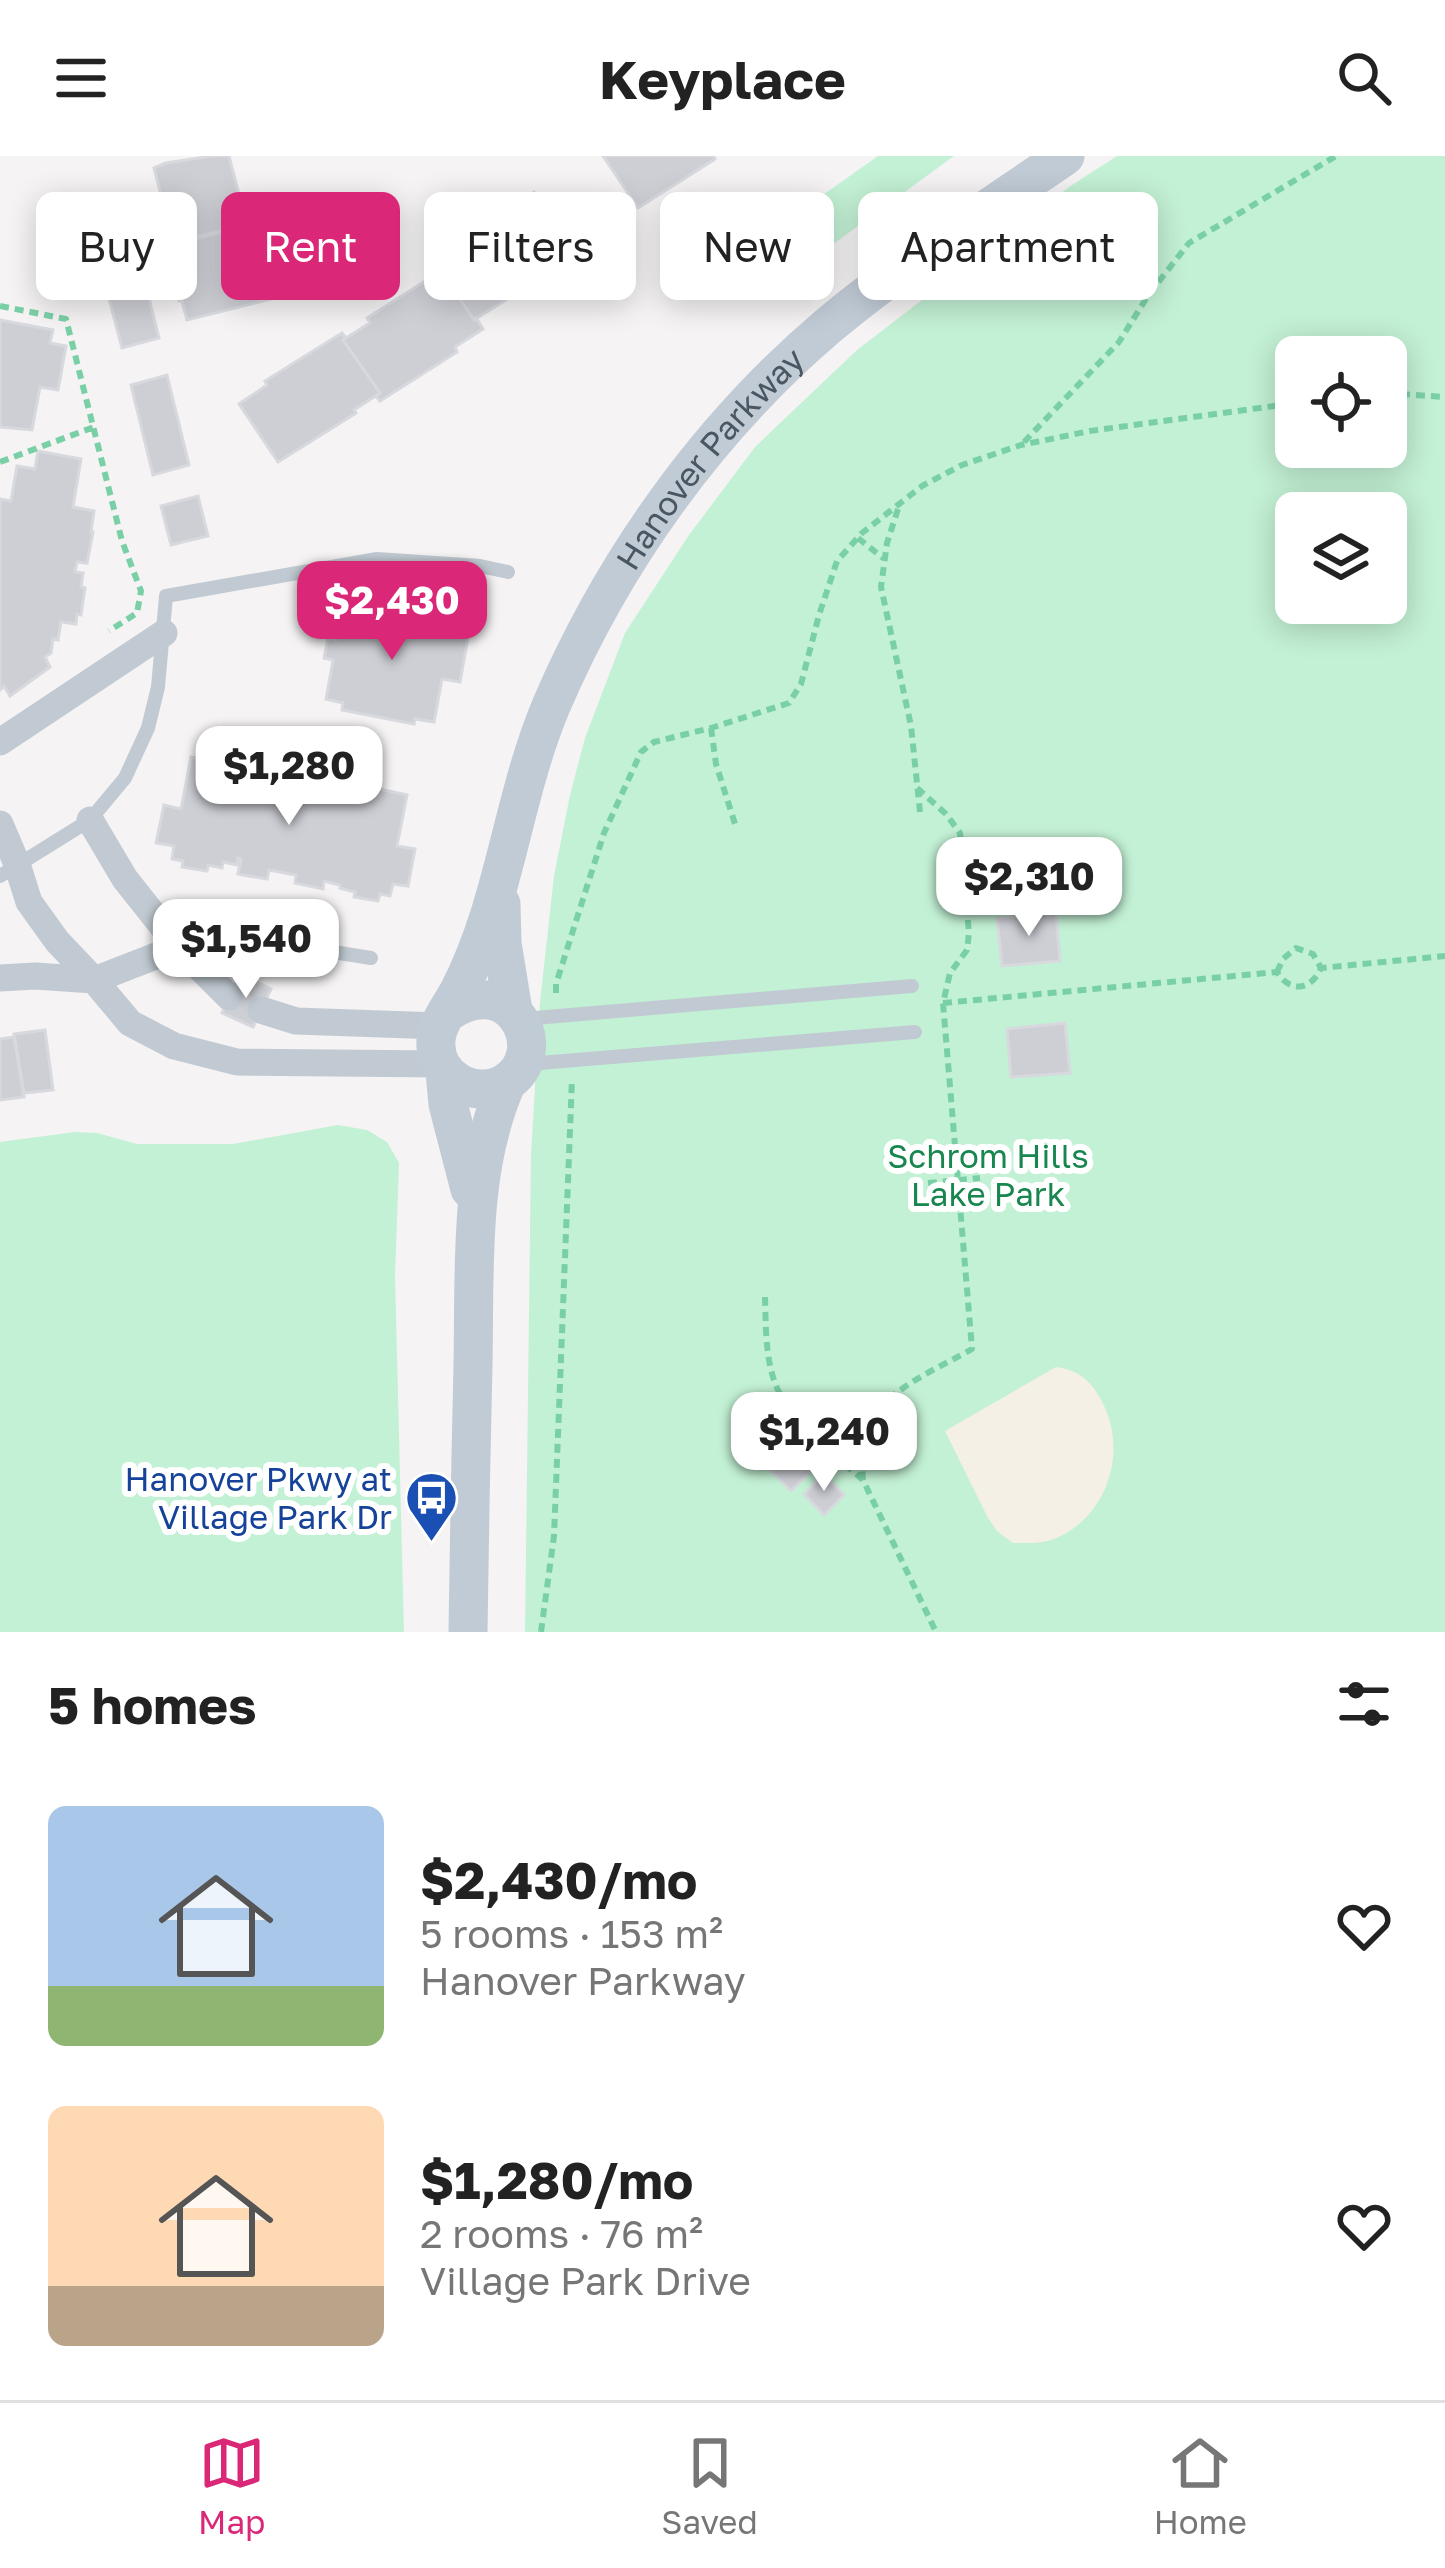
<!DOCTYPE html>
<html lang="en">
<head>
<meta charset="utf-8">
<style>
  body { margin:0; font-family:"Golos Text",sans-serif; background:#f6f6f6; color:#222; height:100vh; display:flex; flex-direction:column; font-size:45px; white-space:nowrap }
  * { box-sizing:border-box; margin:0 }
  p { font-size:39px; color:#767676 }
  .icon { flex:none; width:66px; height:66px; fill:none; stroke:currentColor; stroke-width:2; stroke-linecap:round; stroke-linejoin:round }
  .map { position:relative; height:1476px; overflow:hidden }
  .drawer { display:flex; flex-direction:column; background:#fff; flex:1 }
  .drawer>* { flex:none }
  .guide { position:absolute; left:36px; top:36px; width:1374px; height:108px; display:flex; gap:24px }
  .fabs { position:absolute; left:1275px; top:180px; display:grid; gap:24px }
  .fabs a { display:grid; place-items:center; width:132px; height:132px; border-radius:18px; background:#fff; box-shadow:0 6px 30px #0003; font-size:60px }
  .price { position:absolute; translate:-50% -102px; padding:0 27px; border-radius:24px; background:#fff; color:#222; font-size:39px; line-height:78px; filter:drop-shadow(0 3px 6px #0008) }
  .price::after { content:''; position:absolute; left:50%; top:72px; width:36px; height:27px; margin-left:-18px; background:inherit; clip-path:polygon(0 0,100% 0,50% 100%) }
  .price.selected { background:#db2777; color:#fff }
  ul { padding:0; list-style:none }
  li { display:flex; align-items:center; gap:36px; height:300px; padding:0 48px }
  li span { display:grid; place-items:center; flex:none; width:336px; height:240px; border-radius:18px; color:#555 }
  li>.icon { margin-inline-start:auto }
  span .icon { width:144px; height:144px; fill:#fffc; stroke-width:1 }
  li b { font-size:51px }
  h2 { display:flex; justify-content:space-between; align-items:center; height:144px; padding:0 48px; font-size:51px }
  .chip { padding:0 42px; border-radius:18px; background:#fff; box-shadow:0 6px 30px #0003; font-size:42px; line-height:108px }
  .chip.selected { background:#db2777; color:#fff }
  header { display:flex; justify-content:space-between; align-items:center; height:156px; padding:0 48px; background:#fff; font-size:54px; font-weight:700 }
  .menu { display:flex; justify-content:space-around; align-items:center; height:168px; border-top:3px solid #e0e0e0; background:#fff; font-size:33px; color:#767676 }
  .menu a { display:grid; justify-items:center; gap:6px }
  .menu .selected { color:#db2777 }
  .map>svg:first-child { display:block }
</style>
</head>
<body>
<header><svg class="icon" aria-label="menu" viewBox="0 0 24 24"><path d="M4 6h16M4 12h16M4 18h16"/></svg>Keyplace<svg class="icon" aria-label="search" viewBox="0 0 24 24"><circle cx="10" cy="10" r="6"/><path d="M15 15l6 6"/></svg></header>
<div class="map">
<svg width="1445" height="1476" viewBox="0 0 1445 1476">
  <rect width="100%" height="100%" fill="#f5f3f3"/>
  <path fill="#c3f1d5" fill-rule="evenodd" d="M878 0H954L758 143H745L726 118 731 104Z
    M1117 0H1445V1476H525L531 999 540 846 554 720 570 639 585 582 625 477 689 379 755 291 857 194 1069 31ZM1296 201H1386V291H1296ZM1296 357H1386V447H1296Z
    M338 969 367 974 387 986 399 1007 395 1120 404 1476H0V986L75 976 97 977 137 988H233Z"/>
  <path fill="#f5f0e5" d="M1056 1211C1078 1214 1089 1223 1100 1242 1130 1293 1108 1364 1051 1384 1039 1388 1025 1387 1013 1387L997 1375 988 1362 945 1275Z"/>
  <path fill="#cdcfd5" stroke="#d7d9de" stroke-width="3" d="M212 0H229L247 69 173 86 154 12 166 7Z
    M603 0H714L715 3 638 52Z
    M534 36 573 94 545 113 548 117 474 164 441 115 437 119 429 107 462 86 459 82Z
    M238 73 248 110 261 106 271 143 187 164 182 145H179L164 89Z
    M136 91 159 182 122 192 98 101Z
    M441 115 474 164 476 162 483 173 455 191 457 196 380 245 376 240 380 237 343 184 370 167 367 162Z
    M0 164 53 174 50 187 66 190 58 234 40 231 32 274 0 271Z
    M342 177 346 182 343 184 380 237 354 254 356 257 278 306 239 248 267 229 265 225Z
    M167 219 189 309 153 319 131 229Z
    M38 295 81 303 73 351 94 355 91 376H93L87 407 77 406 75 416 83 417 81 431 85 432 81 459 77 458 76 468 61 466 58 484 53 483 51 497 45 501 50 511 10 540 4 530 0 534V343L11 345 17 310 35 313Z
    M198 340 208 380 171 389 161 350Z
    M358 445 389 450 387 458 402 460V456L453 465 450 478 468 481 460 526 442 523 434 566 415 563 414 568 342 554 343 547 326 543 333 504 324 502 328 482 336 484 342 452 356 455Z
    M210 600 282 614 280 623 314 630 316 619 407 639 397 690 415 693 408 730 393 728 390 740 380 738 378 745 354 741 355 736 340 732V729L324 725 323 733 295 727 296 719 269 714 267 723 238 718 241 703 238 702 237 709 223 706 222 712 208 709 207 715 182 711 183 705 172 703 174 690 156 687 164 649 181 653 191 601 210 604Z
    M1056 757 1060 805 1002 810 997 762Z
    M240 818 271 833 253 871 222 857Z
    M1065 867 1070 917 1011 921 1007 873Z
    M45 874 53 934 24 937 14 878Z
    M14 881 24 941 0 944V883Z
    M792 1276 821 1305 791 1335 762 1306Z
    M824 1318 844 1339 824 1359 804 1338Z"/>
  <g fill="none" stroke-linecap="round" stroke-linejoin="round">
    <path stroke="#7ad0a6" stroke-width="6" stroke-dasharray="9 6" stroke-linecap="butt" d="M0 150 66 163 122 385 141 435 137 457 109 475
      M1386 237 1445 241
      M1024 286 1119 186 1149 138 1189 87 1336 0
      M0 306 94 271
      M898 353 887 387 881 431 911 570 920 656
      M858 382 883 402
      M711 572 716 608 735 668
      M917 632 946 658 960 677 969 777 967 794 950 817 943 847 972 1193C939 1212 878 1237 865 1275 860 1291 862 1308 863 1324L936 1476
      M1277 816 1283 803 1296 792 1313 798 1321 812
      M556 837V828L604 677 641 596 654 586 711 572 789 547 801 528 819 459 837 405 862 377 922 330 962 309 1021 289 1090 275 1296 247
      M943 847 1277 816C1290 837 1311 835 1321 812L1445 800
      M928 1027 980 1022
      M765 1141C766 1171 765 1207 778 1234 795 1270 834 1298 863 1324
      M541 1476 554 1380 572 923"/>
    <path stroke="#c1cad2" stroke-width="14" d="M0 720 90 664 125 622 148 572 158 531 166 440 377 403 480 410 508 416
      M179 791 227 783 283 788 371 802
      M523 863 912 830
      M527 908 915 876"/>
    <path stroke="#c1cad2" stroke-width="27" d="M0 586 164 477
      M90 664 125 723 179 791 229 841
      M0 668 17 708 29 746 57 785 94 824 130 867 174 890 237 906 441 908
      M0 822 35 820 94 824 179 791
      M261 854 296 865 439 870"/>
    <g stroke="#c1cbd6" stroke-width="39">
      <path d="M501 748 502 787 513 855"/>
      <path id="s1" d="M448 856C513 812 554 898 505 927 474 945 433 921 436 884 437 867 451 850 459 835 505 746 512 643 551 550 613 405 708 272 828 170 902 108 985 55 1065 0"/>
      <path d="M445 916 448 948 470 1033"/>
      <path d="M468 1476C469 1387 471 1297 473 1208 475 1115 468 1013 507 926"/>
    </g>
  </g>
  <defs>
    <symbol id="bus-pin" viewBox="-11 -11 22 30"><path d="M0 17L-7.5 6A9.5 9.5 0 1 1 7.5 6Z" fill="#1a4fb4" stroke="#fff"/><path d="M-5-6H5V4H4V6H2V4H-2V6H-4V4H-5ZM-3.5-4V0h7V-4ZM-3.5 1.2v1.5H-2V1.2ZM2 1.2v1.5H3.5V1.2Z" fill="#fff"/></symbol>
  </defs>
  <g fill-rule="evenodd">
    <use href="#bus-pin" x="402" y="1312" width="59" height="81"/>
  </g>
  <g text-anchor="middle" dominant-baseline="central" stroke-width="12" stroke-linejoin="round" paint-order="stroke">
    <g font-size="33" fill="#4a5661" stroke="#fff">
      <text stroke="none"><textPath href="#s1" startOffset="903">Hanover Parkway</textPath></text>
    </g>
    <g font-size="33" fill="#17864f" stroke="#fff">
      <text x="988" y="999">Schrom Hills<tspan x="988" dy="38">Lake Park</tspan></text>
    </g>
    <g font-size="33" fill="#164399" stroke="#fff" text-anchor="end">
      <text x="392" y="1322">Hanover Pkwy at<tspan x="392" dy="38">Village Park Dr</tspan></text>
    </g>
  </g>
</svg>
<div class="fabs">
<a><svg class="icon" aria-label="locate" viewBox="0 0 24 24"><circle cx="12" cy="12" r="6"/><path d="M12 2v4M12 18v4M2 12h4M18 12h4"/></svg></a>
<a><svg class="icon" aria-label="layers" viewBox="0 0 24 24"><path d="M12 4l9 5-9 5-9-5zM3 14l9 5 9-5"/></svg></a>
</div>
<b class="price selected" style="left:392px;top:507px">$2,430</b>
<b class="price" style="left:289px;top:672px">$1,280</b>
<b class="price" style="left:1029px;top:783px">$2,310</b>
<b class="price" style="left:246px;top:845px">$1,540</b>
<b class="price" style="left:824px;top:1338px">$1,240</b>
<div class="guide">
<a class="chip">Buy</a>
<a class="chip selected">Rent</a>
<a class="chip">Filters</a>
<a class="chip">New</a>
<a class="chip">Apartment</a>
</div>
</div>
<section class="drawer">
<h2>5 homes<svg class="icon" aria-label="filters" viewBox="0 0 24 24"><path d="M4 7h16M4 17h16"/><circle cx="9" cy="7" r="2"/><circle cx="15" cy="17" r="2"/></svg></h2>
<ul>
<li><span style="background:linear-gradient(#a9c7e8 75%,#8fb573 0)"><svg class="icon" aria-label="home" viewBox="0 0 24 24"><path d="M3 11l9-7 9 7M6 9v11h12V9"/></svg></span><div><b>$2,430/mo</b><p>5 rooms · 153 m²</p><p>Hanover Parkway</p></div><svg class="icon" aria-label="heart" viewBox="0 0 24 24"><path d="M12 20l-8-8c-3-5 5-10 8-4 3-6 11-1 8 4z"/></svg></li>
<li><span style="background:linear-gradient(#ffd9b3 75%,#b9a48a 0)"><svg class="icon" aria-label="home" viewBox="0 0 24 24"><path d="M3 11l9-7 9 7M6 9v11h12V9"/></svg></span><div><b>$1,280/mo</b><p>2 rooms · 76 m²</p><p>Village Park Drive</p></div><svg class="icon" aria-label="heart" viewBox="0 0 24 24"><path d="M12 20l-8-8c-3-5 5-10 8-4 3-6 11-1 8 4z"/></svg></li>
</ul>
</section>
<nav class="menu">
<a class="selected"><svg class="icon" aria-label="map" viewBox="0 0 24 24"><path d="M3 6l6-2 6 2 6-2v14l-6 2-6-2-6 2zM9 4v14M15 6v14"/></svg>Map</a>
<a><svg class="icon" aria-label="saved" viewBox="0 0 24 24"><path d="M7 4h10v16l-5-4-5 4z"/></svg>Saved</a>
<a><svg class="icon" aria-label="home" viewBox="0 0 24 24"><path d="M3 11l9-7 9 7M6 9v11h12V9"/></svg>Home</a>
</nav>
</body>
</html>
